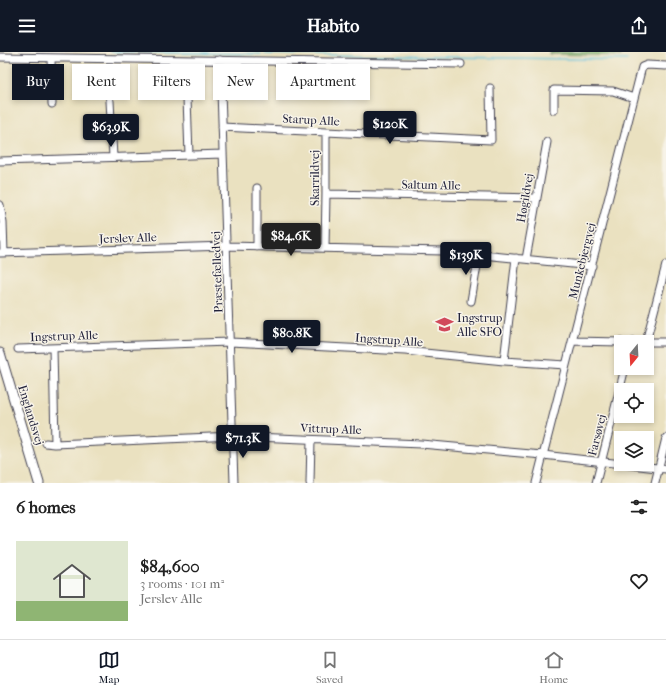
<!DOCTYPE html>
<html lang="en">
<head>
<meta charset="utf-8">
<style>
  body { margin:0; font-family:"IM FELL French Canon",serif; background:#f6f6f6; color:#222; height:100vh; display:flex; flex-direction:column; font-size:15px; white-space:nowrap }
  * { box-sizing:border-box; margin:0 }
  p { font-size:13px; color:#767676 }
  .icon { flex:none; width:22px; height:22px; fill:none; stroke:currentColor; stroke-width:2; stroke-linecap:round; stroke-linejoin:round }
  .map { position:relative; height:431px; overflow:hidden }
  .drawer { display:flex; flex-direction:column; background:#fff; flex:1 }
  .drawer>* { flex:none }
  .top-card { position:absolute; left:12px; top:12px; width:400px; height:36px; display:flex; gap:8px }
  .needle { width:26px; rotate:198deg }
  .tools { position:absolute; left:614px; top:283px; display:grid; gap:8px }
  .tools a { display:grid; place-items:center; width:40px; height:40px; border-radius:0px; background:#fff; box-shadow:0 2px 6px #0003; font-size:20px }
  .price { position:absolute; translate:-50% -34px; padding:0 9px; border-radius:4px; background:#111827; color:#fff; font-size:13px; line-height:26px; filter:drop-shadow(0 1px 2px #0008) }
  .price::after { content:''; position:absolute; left:50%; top:24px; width:12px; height:9px; margin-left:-6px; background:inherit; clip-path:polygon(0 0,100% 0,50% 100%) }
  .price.current { background:#222; color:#fff }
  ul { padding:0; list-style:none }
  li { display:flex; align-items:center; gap:12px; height:100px; padding:0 16px }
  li+li { border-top:1px solid #e0e0e0 }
  li span { display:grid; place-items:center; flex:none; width:112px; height:80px; border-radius:0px; color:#555 }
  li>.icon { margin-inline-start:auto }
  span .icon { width:48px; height:48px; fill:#fffc; stroke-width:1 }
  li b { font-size:17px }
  h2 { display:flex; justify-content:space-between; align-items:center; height:48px; padding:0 16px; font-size:17px }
  .chip { padding:0 14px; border-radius:0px; background:#fff; box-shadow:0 2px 6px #0003; font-size:14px; line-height:36px }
  .chip.current { background:#111827; color:#fff }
  header { display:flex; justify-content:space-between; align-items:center; height:52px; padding:0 16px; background:#111827; color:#fff; font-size:18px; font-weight:700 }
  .tab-bar { display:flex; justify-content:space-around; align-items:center; height:56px; border-top:1px solid #e0e0e0; background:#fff; font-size:11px; color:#767676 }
  .tab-bar a { display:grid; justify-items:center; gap:2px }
  .tab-bar .current { color:#111827 }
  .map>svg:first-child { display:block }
</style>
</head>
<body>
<header><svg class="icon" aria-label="menu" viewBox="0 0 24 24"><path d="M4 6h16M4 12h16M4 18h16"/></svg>Habito<svg class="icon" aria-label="share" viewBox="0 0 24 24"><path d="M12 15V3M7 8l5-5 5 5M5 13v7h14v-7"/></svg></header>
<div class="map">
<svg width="666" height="431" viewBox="0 0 666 431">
  <rect width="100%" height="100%" fill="#f7f3e8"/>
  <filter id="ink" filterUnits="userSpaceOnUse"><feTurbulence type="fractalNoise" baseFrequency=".025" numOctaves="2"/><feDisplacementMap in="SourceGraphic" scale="8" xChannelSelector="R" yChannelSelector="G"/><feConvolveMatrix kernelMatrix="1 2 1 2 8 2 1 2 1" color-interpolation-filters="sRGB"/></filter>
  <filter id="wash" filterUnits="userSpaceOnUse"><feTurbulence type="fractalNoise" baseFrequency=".012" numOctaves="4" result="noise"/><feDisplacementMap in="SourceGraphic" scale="16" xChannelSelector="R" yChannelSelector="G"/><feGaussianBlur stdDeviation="0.9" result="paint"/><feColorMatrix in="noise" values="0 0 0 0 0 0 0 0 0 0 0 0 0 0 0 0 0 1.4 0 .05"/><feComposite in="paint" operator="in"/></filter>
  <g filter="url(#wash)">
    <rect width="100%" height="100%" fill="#eae1c0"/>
    <path fill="#90c476" stroke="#597358" d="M549 0H622L621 4 549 2Z"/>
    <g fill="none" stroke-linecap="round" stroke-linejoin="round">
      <path stroke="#5cc1da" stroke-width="1.5" d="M110 0 261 2
        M265 2 627 8"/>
    </g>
  </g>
  <g filter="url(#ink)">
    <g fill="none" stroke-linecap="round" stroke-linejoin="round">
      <defs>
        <path id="minor" d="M0 5 461 12
          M51 6 52 52
          M220 8 234 431
          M187 46 189 103
          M110 49 113 105
          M554 58V38L613 39 634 46
          M222 75 491 88 490 36
          M0 109 223 102
          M326 142 536 146
          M0 153 3 170 4 201
          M257 195V136
          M325 196 326 142V80
          M0 201 227 194 443 199 592 214
          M526 207 547 90
          M471 249 479 202
          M573 289 621 290
          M633 290H666
          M646 290 666 213
          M53 296 55 392
          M18 297 230 290 405 299 504 309 566 313
          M504 309 516 206
          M46 391 55 392 233 384 421 392 543 403 666 417
          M310 431 311 388
          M536 431 642 15 647 13 666 14
          M596 431 625 316
          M655 431 666 386"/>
        <path id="major" d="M0 301 39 431"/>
      </defs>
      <use href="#minor" stroke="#403f4f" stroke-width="9"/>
      <use href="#major" stroke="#403f4f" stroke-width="11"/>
      <use href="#minor" stroke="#fff" stroke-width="7"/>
      <use href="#major" stroke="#fff" stroke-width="9"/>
    </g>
  </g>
  <defs>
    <symbol id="school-bare" viewBox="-9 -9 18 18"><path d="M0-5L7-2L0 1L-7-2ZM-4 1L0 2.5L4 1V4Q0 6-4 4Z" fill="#d1495b" stroke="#f7f3e8" stroke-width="2.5" paint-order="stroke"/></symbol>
  </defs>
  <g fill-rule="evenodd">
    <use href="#school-bare" x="432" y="260" width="25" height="25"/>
  </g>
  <g text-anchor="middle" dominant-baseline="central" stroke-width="3" stroke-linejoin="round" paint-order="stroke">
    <g font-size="12" fill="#22223b" stroke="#f7f3e8">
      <text transform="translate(311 68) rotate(3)">Starup Alle</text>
      <text transform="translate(315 126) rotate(-90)">Skarrildvej</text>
      <text transform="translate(431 133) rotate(1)">Saltum Alle</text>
      <text transform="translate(525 146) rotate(-80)">Høgildvej</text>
      <text transform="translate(128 186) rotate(-2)">Jerslev Alle</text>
      <text transform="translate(582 209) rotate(-76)">Munkebjergvej</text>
      <text transform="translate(217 220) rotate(-92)">Præstefælledvej</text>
      <text transform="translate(64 284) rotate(-2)">Ingstrup Alle</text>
      <text transform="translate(389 288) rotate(4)">Ingstrup Alle</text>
      <text transform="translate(31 363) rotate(73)">Englandsvej</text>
      <text transform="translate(331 377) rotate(2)">Vittrup Alle</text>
      <text transform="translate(597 383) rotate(-76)">Farsøvej</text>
    </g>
    <g font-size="12" fill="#22223b" stroke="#f7f3e8" text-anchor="start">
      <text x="457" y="266">Ingstrup<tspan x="457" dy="14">Alle SFO</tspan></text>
    </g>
  </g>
</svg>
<div class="tools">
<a><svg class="needle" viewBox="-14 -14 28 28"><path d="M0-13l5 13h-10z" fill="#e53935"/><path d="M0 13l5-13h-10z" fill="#767676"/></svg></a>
<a><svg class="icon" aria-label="locate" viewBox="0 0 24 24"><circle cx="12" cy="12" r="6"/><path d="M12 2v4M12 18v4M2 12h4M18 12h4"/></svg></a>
<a><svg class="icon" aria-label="layers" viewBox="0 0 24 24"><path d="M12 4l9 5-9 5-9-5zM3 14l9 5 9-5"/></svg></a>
</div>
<b class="price" style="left:390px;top:93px">$120K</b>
<b class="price" style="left:111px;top:96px">$63.9K</b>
<b class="price current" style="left:291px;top:205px">$84.6K</b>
<b class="price" style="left:466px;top:224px">$139K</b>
<b class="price" style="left:292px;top:302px">$80.8K</b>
<b class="price" style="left:243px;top:407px">$71.3K</b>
<div class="top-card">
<a class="chip current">Buy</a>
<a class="chip">Rent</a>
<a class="chip">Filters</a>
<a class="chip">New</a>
<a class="chip">Apartment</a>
</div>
</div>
<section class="drawer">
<h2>6 homes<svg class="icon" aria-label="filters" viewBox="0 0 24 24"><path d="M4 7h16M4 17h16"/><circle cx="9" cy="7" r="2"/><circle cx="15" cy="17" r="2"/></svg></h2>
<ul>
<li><span style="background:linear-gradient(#dfe7d0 75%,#8fb573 0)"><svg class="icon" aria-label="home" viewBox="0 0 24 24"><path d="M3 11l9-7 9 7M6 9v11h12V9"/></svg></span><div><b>$84,600</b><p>3 rooms · 101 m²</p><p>Jerslev Alle</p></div><svg class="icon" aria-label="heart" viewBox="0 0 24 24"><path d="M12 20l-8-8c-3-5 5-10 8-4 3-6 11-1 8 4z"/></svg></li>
</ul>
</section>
<nav class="tab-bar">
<a class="current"><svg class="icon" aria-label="map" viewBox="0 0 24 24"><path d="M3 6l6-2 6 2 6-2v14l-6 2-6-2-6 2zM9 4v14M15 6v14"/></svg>Map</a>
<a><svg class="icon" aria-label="saved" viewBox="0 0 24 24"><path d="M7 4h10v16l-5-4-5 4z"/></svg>Saved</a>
<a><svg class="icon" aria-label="home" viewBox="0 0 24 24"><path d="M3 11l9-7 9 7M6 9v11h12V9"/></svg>Home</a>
</nav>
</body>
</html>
